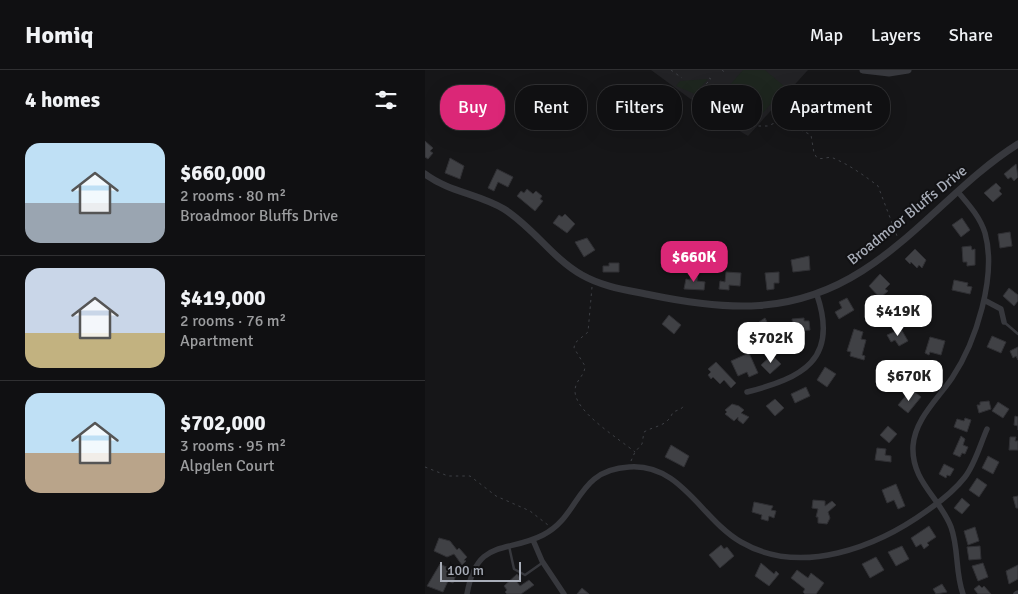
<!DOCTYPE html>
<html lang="en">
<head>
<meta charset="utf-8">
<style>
  body { margin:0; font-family:Signika,sans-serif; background:#1e1e20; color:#f1f3f6; height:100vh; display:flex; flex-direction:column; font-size:19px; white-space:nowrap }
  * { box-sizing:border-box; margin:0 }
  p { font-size:16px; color:#9c9d9f }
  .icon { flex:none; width:28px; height:28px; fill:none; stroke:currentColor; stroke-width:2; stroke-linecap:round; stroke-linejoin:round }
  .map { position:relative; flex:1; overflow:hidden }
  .drawer { display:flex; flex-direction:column; background:#101012; width:425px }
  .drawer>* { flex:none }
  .guide { position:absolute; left:15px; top:15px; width:475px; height:45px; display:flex; gap:10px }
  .scale { position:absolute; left:15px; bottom:12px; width:81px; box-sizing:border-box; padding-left:5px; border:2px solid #a8adb8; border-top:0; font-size:14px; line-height:18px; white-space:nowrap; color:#a8adb8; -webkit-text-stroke:4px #111113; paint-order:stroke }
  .price { position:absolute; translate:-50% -42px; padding:0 11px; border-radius:10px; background:#fff; color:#222; font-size:16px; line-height:32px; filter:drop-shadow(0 1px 2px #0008) }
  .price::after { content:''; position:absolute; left:50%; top:30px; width:15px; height:11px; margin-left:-8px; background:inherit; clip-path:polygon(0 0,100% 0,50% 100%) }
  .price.active { background:#db2777; color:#fff }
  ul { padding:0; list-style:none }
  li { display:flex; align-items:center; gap:15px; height:125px; padding:0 25px }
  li+li { border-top:1px solid #303032 }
  li span { display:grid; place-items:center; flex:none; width:140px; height:100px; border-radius:15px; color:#555 }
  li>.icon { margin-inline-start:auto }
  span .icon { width:60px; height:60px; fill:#fffc; stroke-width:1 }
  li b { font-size:21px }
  h2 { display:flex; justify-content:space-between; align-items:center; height:60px; padding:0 25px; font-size:21px }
  .pill { padding:0 18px; border-radius:20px; background:#101012; box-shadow:0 5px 20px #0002,0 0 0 1px #303032; font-size:18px; line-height:45px }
  .pill.active { background:#db2777; color:#fff }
  header { display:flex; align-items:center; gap:30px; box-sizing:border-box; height:70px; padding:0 25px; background:#101012; border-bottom:1px solid #303032 }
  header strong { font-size:24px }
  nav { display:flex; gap:28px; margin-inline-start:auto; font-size:18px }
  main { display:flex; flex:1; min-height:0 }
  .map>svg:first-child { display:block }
</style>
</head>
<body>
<header>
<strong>Homiq</strong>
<nav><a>Map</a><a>Layers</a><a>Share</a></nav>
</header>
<main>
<section class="drawer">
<h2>4 homes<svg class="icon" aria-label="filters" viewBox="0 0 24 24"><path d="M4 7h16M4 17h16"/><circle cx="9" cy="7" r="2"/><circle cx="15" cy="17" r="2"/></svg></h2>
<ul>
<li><span style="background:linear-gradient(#bfe0f5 60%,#9aa5b1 0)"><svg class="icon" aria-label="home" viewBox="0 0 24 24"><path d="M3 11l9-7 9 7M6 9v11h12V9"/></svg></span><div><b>$660,000</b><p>2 rooms · 80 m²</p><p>Broadmoor Bluffs Drive</p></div></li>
<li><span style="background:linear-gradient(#c9d6e8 65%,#c2b280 0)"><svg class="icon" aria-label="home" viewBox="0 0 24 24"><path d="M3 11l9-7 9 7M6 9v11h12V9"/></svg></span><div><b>$419,000</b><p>2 rooms · 76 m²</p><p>Apartment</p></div></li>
<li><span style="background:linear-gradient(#bfe0f5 60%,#b9a48a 0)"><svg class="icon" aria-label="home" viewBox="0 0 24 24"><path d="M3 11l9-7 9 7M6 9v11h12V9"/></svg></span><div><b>$702,000</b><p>3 rooms · 95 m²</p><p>Alpglen Court</p></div></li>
</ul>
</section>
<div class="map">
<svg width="593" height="524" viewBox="0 0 593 524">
  <rect width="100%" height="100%" fill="#161618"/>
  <path fill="#222225" d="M226 0H383L323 66 286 44Z"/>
  <path fill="#1e261f" d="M318 0H340L360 17 337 44 304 16Z
    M283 9 270 24 251 16 255 11Z
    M297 41 314 52 310 58 293 48Z"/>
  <path fill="#404145" stroke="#303034" d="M0 71 8 78 5 81 8 83 3 89 0 87Z
    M25 88 39 96 35 109 20 103Z
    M591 94 593 107 589 111 586 107 583 109 579 104Z
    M72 99 88 107 83 117 73 112 69 121 63 118Z
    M571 113 576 118 574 121 577 124 568 132 559 123Z
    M102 119 108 124 111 121 117 126 115 129 118 131 110 141 92 126 96 121 99 123Z
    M140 144 150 154 142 163 128 153 134 145 137 147Z
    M537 148 545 160 536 167 527 155Z
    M585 162 587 176 575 178 573 164Z
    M162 168 170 180 159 187 150 172Z
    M546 176 547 180 550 179V195L542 196V192H538L537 177Z
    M490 179 501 190 497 198 494 195 492 198 486 192 485 194 480 189Z
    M384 186 385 200 368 202 366 190Z
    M184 193H194V202H178V196H184Z
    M266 202 273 203 272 211 280 212 279 220 259 219 261 209 265 210Z
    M301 202 316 203 315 216 304 215V220L294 219 295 211 300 212Z
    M354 202V213H349V219L342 220 340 203Z
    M455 204 465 214 460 219 463 221 455 228 444 216Z
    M529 210 543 213 542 216 547 217 545 224 527 220Z
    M584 218 593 225V231L589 236 578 226Z
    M422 228 429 240 414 249 410 242 417 238 414 232Z
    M244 245 256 255 249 264 237 254Z
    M340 248 344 256 350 253 355 262 343 267 334 252Z
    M379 248V251H384L385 260 369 261 367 249Z
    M429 259 438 262 436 269 441 270 437 285 440 286 439 290 425 286 426 282 422 281Z
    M476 259 483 271 474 276 470 270 466 272 462 265Z
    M567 266 581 272 576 283 562 277Z
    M505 267 520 271 516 285 505 282 504 285 500 283Z
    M593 277V290L591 286 588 288 585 281Z
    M324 283 333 303 324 307 322 302 313 306 306 291Z
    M347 285 356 294 345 304 336 295Z
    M291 292 311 313 306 318 299 310 295 314 288 307 286 309 283 305 286 302 283 299Z
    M400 297 411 304 402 317 392 310Z
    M381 317 385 326 370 333 366 324Z
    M490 322 496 327 483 343 473 335 483 323 486 326Z
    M350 329 359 338 350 346 341 336Z
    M564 331 566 339 554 343 552 335H555V332Z
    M573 332 584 339 578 348 567 341Z
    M307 334 314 336 319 340 316 343 324 347 318 354 313 350V347L309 351 300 344 302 342 300 340Z
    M590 346 593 347V360V356L589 355Z
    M540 348 546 350 542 362 529 357 532 349 539 351Z
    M463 356 472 364 464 373 455 365Z
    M536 366 540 369 538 375 543 377 540 384 537 383 535 387 528 384Z
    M585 367H591L590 371H593V380H584Z
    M246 375 264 386 259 397 240 387Z
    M452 378 461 379 460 385 466 386V392L450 390Z
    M563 386 574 392 568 404 557 398Z
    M519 394 529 399 525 406 522 405 521 408 514 404Z
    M552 408 562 415 554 427 544 420Z
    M471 414 480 436 473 439 469 430 462 433 457 420Z
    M593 426V438H591L588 427Z
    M537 428 545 435 537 444 529 438Z
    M388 430 400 431V436L407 431 411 435 403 442 405 448 402 454 393 453V447H391L393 439 387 438Z
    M329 432 348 436 346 440 351 441 349 448 344 446 343 451 336 449 337 445 327 442Z
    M504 456 511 467 502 473 504 475 499 479 496 474 491 477 486 468Z
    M550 457 554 471 543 475 539 461Z
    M14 468 25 471 32 480 34 478 42 487 39 490 41 491 37 495 29 484 22 487 9 481Z
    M296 475 299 479 302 477 309 486 295 498 284 485Z
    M477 476 484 489 471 496 463 482Z
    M555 476 556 489 544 490 542 477Z
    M451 487 459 500 445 508 437 494Z
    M336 493 349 504 351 501 354 504 344 516 330 506Z
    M558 493 563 507 553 511 547 496Z
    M15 494 32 502 28 513 23 511 18 522 2 516Z
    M593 495V509L584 514 581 501Z
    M372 500 383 508 386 503 399 513 391 524H380L378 522 380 519 366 508Z
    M92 504 96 509 92 512 95 516 104 510 109 515 96 524H82L80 522 82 520 79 516Z
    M517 514 522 522 511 524 508 519Z
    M554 515 557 518 559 516 566 524H553L549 519Z
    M157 518 164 524H152Z"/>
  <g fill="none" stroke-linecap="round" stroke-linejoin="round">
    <path stroke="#3d3f44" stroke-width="1" stroke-dasharray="2.5 4" stroke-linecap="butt" d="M246 0 257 8
      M297 0 302 4
      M284 8 286 9 268 27 292 46 301 33
      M327 56H343L356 50 386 65 389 83 392 88C399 90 402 86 408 88 423 94 440 106 453 116L472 166
      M167 217 163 262 150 273 149 278 160 296C160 306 150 310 150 321 150 342 193 368 210 382
      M206 391 210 382 217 374 219 362C231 355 242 357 248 342L256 339 260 334
      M0 397 23 406H45L71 426 105 441 123 455"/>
    <path stroke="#37383d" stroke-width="2.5" d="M579 252 593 264
      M84 476 89 499 100 505 117 493"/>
    <path stroke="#37383d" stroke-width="5.5" d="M533 122C544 135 555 147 560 163 572 206 551 272 527 308 512 330 490 349 488 376 486 411 515 428 526 457 534 479 530 502 538 524
      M559 230 576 239 579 252
      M322 322C377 308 414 290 392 225
      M108 470 117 491 139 524
      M42 524C52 467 81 484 118 465 156 446 150 400 204 397 256 393 276 449 316 472 376 507 452 477 503 440 516 431 530 420 540 407 550 394 555 375 562 359
      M591 524 593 523"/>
    <path stroke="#37383d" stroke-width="7" d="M438 0 464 3 483 0
      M0 104C24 122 54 124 79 139 108 157 127 188 157 205 178 217 202 220 226 225 303 241 368 245 437 201 494 165 537 109 593 74"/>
  </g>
  <g text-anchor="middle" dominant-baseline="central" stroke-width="4" stroke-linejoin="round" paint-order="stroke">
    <g font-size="15" fill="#a8adb8" stroke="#111113">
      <text transform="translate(482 145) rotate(-39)">Broadmoor Bluffs Drive</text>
    </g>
  </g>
</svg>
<div class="scale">100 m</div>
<b class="price active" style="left:269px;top:213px">$660K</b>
<b class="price" style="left:473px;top:267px">$419K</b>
<b class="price" style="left:346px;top:294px">$702K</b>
<b class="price" style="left:484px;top:332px">$670K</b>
<div class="guide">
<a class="pill active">Buy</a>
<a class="pill">Rent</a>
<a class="pill">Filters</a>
<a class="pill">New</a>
<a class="pill">Apartment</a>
</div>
</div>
</main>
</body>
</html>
